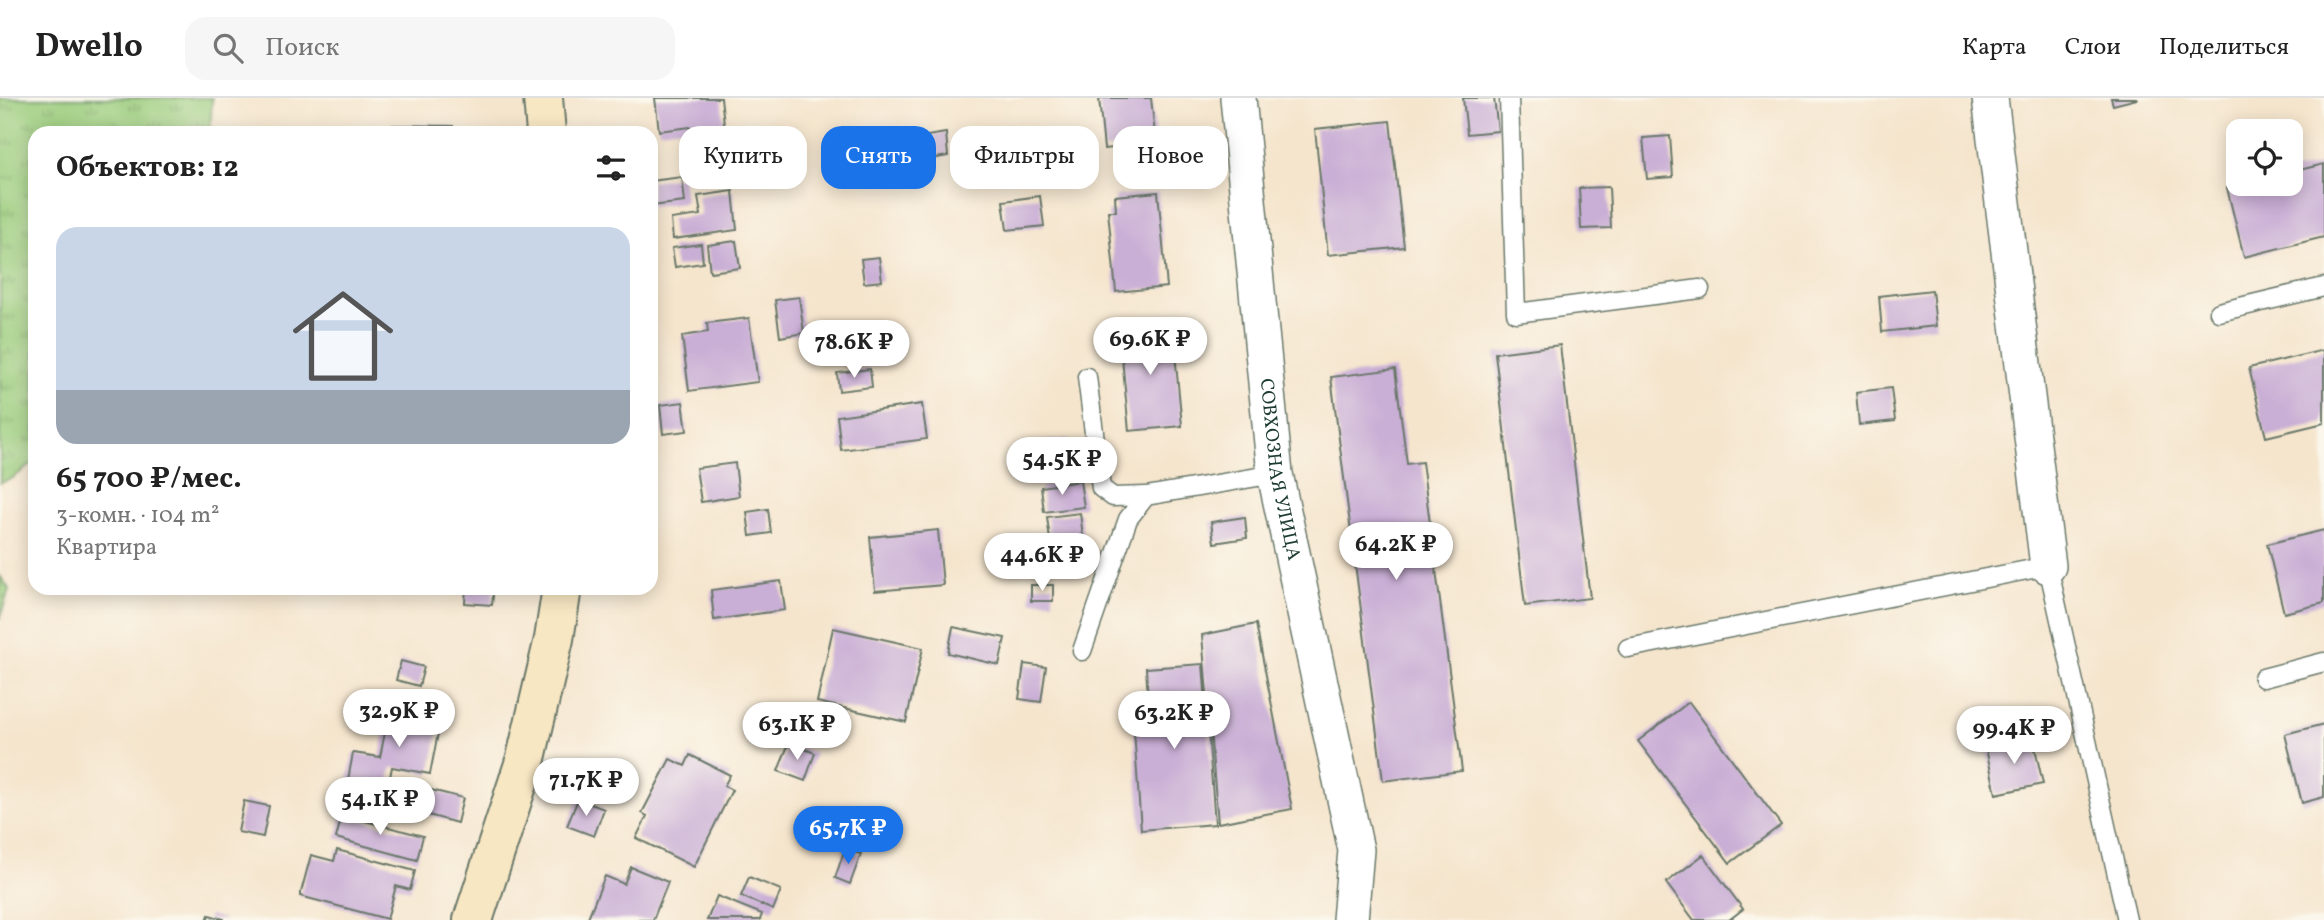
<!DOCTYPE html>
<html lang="ru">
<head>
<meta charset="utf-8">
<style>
  body { margin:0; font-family:Vollkorn,serif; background:#f6f6f6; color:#222; height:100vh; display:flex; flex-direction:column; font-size:26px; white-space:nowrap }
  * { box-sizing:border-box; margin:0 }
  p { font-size:23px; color:#767676 }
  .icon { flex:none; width:38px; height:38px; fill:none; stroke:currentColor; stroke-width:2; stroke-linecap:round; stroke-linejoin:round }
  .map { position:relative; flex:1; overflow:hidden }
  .panel { position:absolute; left:28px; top:28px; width:630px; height:469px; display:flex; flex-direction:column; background:#fff; border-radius:21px; box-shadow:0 4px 18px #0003 }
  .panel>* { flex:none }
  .hud { position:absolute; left:679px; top:28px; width:665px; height:63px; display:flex; gap:14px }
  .tools { position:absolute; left:2226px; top:21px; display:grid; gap:14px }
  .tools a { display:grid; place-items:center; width:77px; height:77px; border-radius:14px; background:#fff; box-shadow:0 4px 18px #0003; font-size:35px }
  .price { position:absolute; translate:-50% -60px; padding:0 16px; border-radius:24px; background:#fff; color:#222; font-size:23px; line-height:46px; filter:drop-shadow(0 2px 4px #0008) }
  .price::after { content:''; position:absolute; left:50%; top:42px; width:21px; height:16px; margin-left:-10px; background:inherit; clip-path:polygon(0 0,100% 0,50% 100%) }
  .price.selected { background:#1a73e8; color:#fff }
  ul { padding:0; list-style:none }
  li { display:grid; align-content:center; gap:14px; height:371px; padding:0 28px }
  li+li { border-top:2px solid #e0e0e0 }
  li span { display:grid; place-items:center; height:217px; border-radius:21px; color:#555 }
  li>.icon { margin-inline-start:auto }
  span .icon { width:126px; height:126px; fill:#fffc; stroke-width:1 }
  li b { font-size:30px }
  h2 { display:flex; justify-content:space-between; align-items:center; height:84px; padding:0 28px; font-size:30px }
  .chip { padding:0 24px; border-radius:21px; background:#fff; box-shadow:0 4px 18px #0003; font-size:24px; line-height:63px }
  .chip.selected { background:#1a73e8; color:#fff }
  header { display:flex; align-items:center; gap:42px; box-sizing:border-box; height:98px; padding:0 35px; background:#fff; border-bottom:2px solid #e0e0e0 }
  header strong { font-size:33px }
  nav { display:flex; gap:38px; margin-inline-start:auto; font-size:24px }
  .search { width:490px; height:63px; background:#f6f6f6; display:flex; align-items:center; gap:18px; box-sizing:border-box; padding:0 24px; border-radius:21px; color:#767676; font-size:26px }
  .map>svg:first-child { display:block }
</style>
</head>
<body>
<header>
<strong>Dwello</strong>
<div class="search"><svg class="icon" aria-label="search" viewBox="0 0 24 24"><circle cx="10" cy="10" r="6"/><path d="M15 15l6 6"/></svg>Поиск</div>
<nav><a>Карта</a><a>Слои</a><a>Поделиться</a></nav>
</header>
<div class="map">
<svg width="2324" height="822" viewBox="0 0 2324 822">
  <defs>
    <pattern id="grass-tufts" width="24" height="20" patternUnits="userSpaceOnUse" patternTransform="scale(1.75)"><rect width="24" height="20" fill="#9acc7b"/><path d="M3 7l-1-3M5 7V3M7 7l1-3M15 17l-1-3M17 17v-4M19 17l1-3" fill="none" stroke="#7da766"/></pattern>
  </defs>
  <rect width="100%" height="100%" fill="#fbf7ec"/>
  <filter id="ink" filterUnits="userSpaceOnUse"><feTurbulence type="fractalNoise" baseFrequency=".0143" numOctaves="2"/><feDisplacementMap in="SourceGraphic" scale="14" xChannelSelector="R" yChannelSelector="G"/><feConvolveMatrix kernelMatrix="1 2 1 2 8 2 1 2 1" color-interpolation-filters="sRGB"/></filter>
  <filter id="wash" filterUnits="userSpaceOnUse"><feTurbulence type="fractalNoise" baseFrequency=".00686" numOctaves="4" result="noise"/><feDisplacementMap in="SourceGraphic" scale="28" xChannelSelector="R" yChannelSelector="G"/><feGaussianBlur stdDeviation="1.57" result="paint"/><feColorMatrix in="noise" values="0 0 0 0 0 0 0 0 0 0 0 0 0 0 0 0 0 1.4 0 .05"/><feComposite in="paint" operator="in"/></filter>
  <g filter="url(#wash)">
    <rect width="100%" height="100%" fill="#f5e5cd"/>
    <path fill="url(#grass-tufts)" stroke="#5c8458" stroke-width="2" d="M0 0H212L210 35H35V364L11 381 0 385Z
      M0 478 9 491 0 521Z"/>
    <g id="blocks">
      <path fill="#c9aed5" d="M655 0H721L726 42 693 47 690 29 659 33Z
        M1099 0H1151L1156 46 1104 51Z
        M1463 0H1494L1498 33 1467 36Z
        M2111 0H2137V1L2113 7Z
        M1390 23 1404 149 1328 157 1315 31Z
        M393 27 453 28 452 35H393Z
        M946 35 948 58 930 61 927 38Z
        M1670 38 1673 79 1647 81 1643 40Z
        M874 52 877 72 845 76 842 56Z
        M2324 66V139L2244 159 2227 90 2244 86H2291V74Z
        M682 79 685 104 651 108V83Z
        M1609 89 1611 130 1581 131 1579 90Z
        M733 93 737 132 673 141 671 121 701 117 698 98Z
        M1158 94 1167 189 1116 194 1108 113H1116L1115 98Z
        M1040 98 1044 128 1007 132 1003 103Z
        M736 143 740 170 710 174 707 147Z
        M701 146 703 165 675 169 672 150Z
        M879 159 882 183 864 185 861 161Z
        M1932 192 1936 228 1882 234 1879 198Z
        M799 199 804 235 780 239 775 202Z
        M749 220 758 284 689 293 682 238 708 234 707 225Z
        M1172 224 1182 328 1129 333 1119 229Z
        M1560 247 1590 500 1525 508 1495 255Z
        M2324 252V325L2266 339 2249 270Z
        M870 271 872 289 839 293 837 275Z
        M1395 271 1407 366 1422 364 1462 673 1383 683 1331 279Z
        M1891 290 1895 323 1859 327 1856 294Z
        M683 304 687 333 663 336 660 307Z
        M922 306 927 341 841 352 837 318Z
        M1069 341 1072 368 1046 371 1043 344Z
        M735 365 739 398 701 404 696 370Z
        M1080 383 1084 409 1044 414 1041 389Z
        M768 411 771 435 750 438 747 414Z
        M1080 415 1083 438 1050 442 1047 419Z
        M1245 419 1247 440 1214 445 1211 424Z
        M938 432 943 487 875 493 870 439Z
        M2324 432V505L2284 515 2267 446Z
        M781 483 785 512 714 522 711 492Z
        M1031 487H1053V503H1031Z
        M466 490H494L492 507 465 505Z
        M1256 526 1292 711 1218 725 1202 537Z
        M953 529 1005 540 999 567 948 555Z
        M833 530 923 550 906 624 817 604Z
        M401 563 424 569 419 588 396 582Z
        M1024 566 1046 569 1041 604 1019 601Z
        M1203 566 1215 726 1141 732 1133 618 1149 616 1146 570Z
        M1689 604 1781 727 1730 765 1638 643Z
        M390 610 441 620 430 676 392 669 388 689 348 682 353 655 380 659Z
        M2324 626V699L2302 705 2285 636Z
        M2033 641 2043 686 1996 696 1986 651Z
        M789 645 815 655 805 683 778 673Z
        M690 657 730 677 724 688 732 692 694 769 636 740 647 718 642 715 670 661 685 668Z
        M431 692 463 700 457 725 425 716Z
        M578 701 604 711 594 738 567 728Z
        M244 703 269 708 263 739 238 734Z
        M342 717 423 738 417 762 336 740Z
        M845 751 861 756 850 786 835 780Z
        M337 752 415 773 410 792 396 788 387 821 300 798 311 757 334 763Z
        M1703 757 1743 811 1729 822H1694L1666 785Z
        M631 769 668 784 653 822H587L605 778 624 786Z
        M749 779 781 792 773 812 741 798Z
        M717 798 762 816 760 822H707Z
        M209 817 224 821V822H207Z"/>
    </g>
  </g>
  <g filter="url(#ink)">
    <use href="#blocks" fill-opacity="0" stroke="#6a786a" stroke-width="2"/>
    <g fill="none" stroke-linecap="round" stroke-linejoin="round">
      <defs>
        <path id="lane" d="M1509 0 1516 215 1700 191
          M2219 214 2324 189
          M1087 279 1101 390 1113 399 1146 398
          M1628 550 2048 468 2127 822
          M1082 553 1128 421 1146 398 1275 376
          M2263 580 2324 564"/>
        <g id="street">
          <path id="s1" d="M1238 0 1275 376 1356 752 1350 822"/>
          <path d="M1990 0 2048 468"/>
        </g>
        <path id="secondary" d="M543 0 546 35
          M473 822 526 660 554 541 562 490"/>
      </defs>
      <use href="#lane" stroke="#6a786a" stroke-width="21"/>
      <use href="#street" stroke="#6a786a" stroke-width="38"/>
      <use href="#secondary" stroke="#6a786a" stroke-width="42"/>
      <use href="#lane" stroke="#fff" stroke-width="18"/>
      <use href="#street" stroke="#fff" stroke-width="35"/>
      <use href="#secondary" stroke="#f8e7c3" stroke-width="38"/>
    </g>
  </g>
  <g text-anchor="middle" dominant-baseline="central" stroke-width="5" stroke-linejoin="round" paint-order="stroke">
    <g font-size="19" fill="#1f3d34" stroke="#fbf7ec">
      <text stroke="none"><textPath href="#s1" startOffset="374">СОВХОЗНАЯ УЛИЦА</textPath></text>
    </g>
  </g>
</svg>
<div class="tools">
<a><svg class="icon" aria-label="locate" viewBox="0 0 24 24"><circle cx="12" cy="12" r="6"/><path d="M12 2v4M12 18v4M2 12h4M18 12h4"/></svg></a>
</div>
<b class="price" style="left:1150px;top:279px">69.6K ₽</b>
<b class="price" style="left:854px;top:282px">78.6K ₽</b>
<b class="price" style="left:1062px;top:399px">54.5K ₽</b>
<b class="price" style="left:1396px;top:484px">64.2K ₽</b>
<b class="price" style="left:1042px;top:495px">44.6K ₽</b>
<b class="price" style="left:399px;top:651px">32.9K ₽</b>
<b class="price" style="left:1174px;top:653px">63.2K ₽</b>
<b class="price" style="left:797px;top:664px">63.1K ₽</b>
<b class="price" style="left:2014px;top:668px">99.4K ₽</b>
<b class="price" style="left:586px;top:720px">71.7K ₽</b>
<b class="price" style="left:380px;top:739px">54.1K ₽</b>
<b class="price selected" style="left:848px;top:768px">65.7K ₽</b>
<div class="hud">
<a class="chip">Купить</a>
<a class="chip selected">Снять</a>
<a class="chip">Фильтры</a>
<a class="chip">Новое</a>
</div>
<section class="panel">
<h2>Объектов: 12<svg class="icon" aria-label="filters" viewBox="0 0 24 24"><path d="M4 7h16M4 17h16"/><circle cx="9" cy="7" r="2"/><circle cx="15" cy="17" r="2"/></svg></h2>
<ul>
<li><span style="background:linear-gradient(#c9d6e8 75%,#9aa5b1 0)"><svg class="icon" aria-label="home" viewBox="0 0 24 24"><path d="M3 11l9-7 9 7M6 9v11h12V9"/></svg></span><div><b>65 700 ₽/мес.</b><p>3-комн. · 104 m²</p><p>Квартира</p></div></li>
</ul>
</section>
</div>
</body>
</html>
